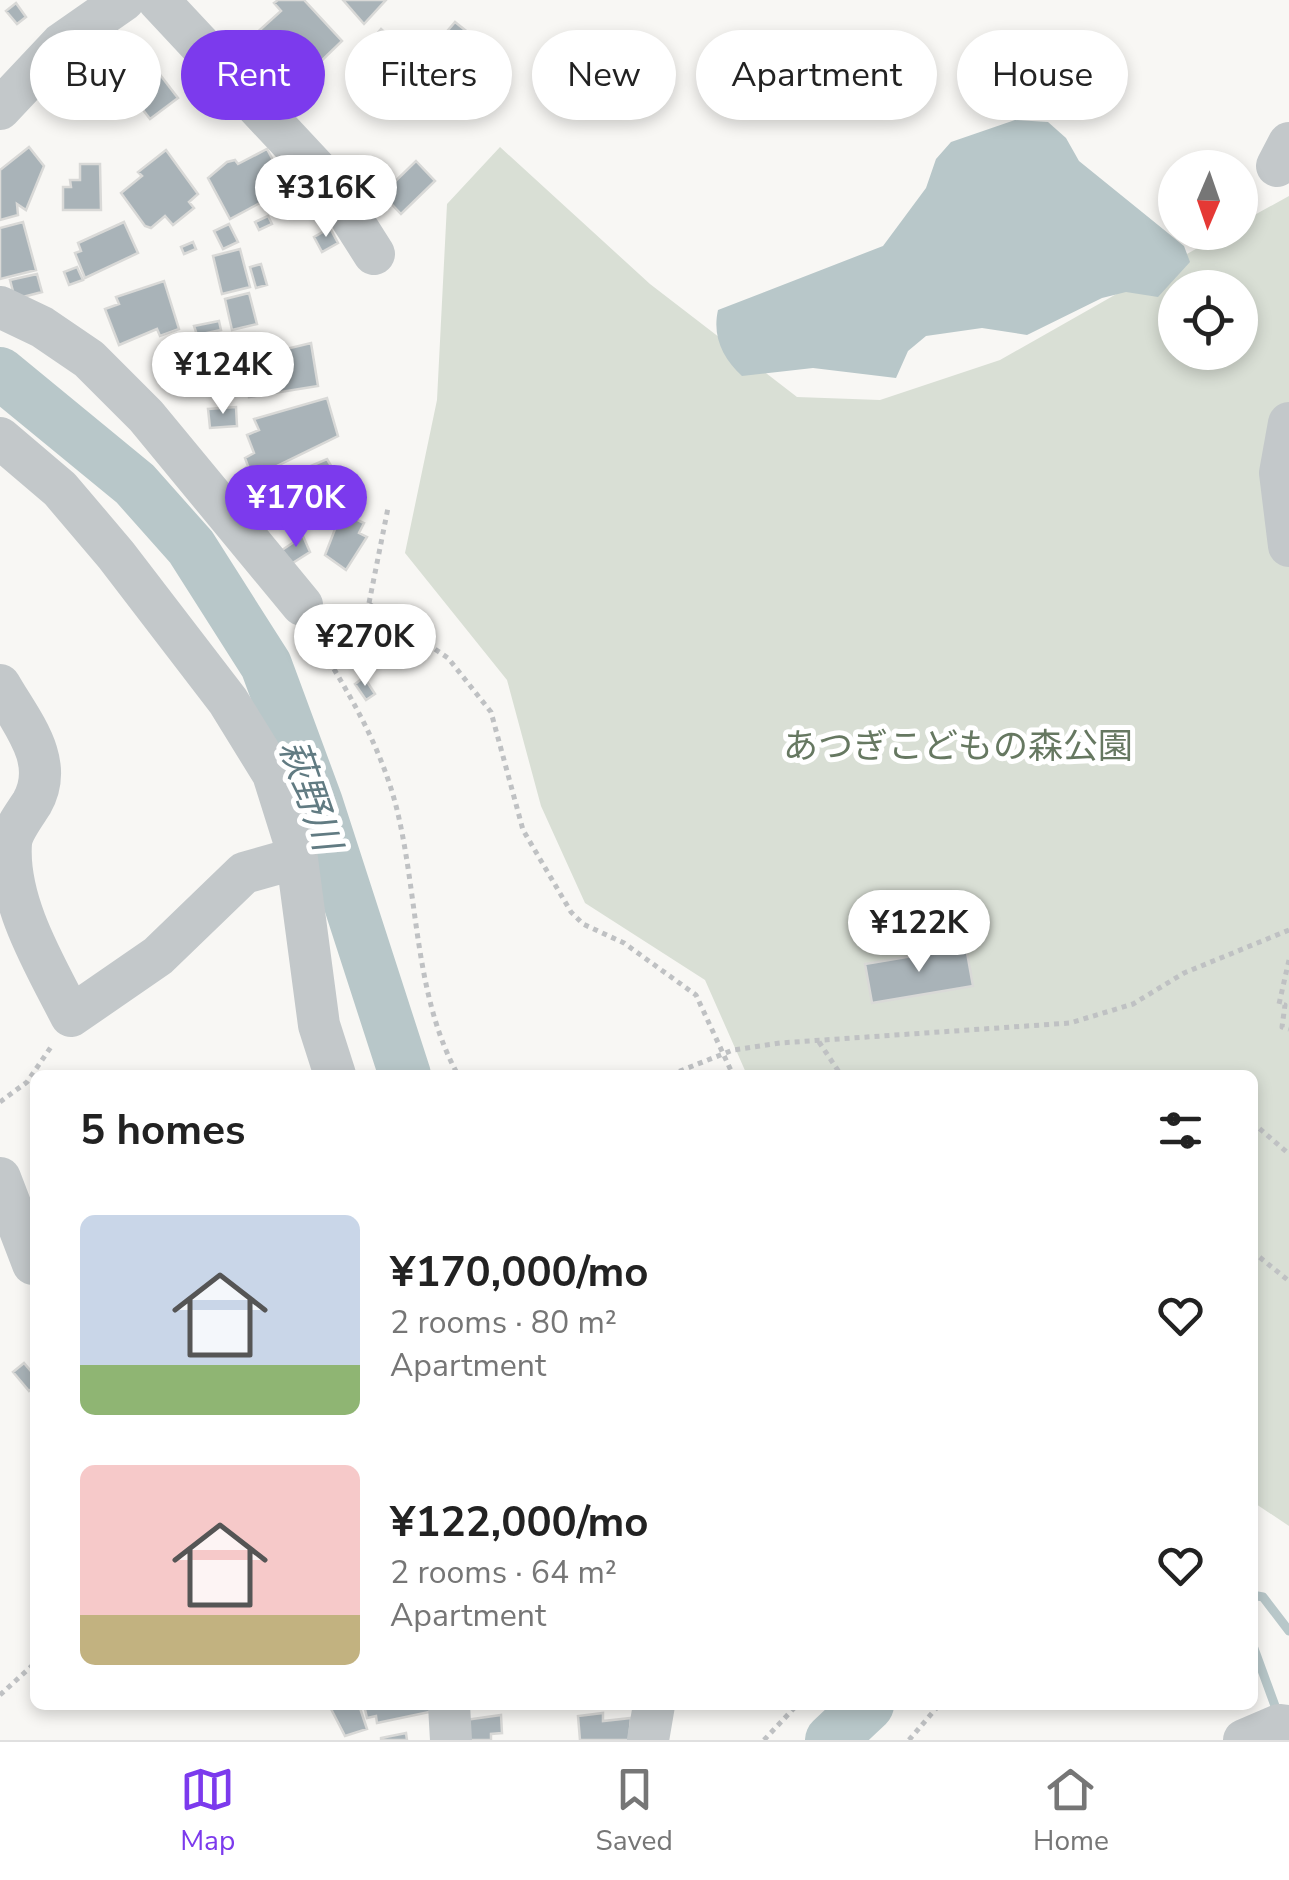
<!DOCTYPE html>
<html lang="en">
<head>
<meta charset="utf-8">
<style>
  body { margin:0; font-family:"Nunito Sans","Noto Sans JP",sans-serif; background:#f6f6f6; color:#222; height:100vh; display:flex; flex-direction:column; font-size:38px; white-space:nowrap }
  * { box-sizing:border-box; margin:0 }
  p { font-size:32px; color:#767676 }
  .icon { flex:none; width:55px; height:55px; fill:none; stroke:currentColor; stroke-width:2; stroke-linecap:round; stroke-linejoin:round }
  .map { position:relative; flex:1; overflow:hidden }
  .sheet { position:absolute; left:30px; top:1070px; width:1228px; height:640px; display:flex; flex-direction:column; background:#fff; border-radius:15px; box-shadow:0 5px 15px #0003 }
  .sheet>* { flex:none }
  .guide { position:absolute; left:30px; top:30px; width:1230px; height:90px; display:flex; gap:20px }
  .needle { width:65px; rotate:182deg }
  .tools { position:absolute; left:1158px; top:150px; display:grid; gap:20px }
  .tools a { display:grid; place-items:center; width:100px; height:100px; border-radius:50%; background:#fff; box-shadow:0 5px 15px #0003; font-size:50px }
  .price { position:absolute; translate:-50% -85px; padding:0 22px; border-radius:35px; background:#fff; color:#222; font-size:32px; line-height:65px; filter:drop-shadow(0 2px 5px #0008) }
  .price::after { content:''; position:absolute; left:50%; top:60px; width:30px; height:22px; margin-left:-15px; background:inherit; clip-path:polygon(0 0,100% 0,50% 100%) }
  .price.active { background:#7c3aed; color:#fff }
  ul { padding:0; list-style:none }
  li { display:flex; align-items:center; gap:30px; height:250px; padding:0 50px }
  li span { display:grid; place-items:center; flex:none; width:280px; height:200px; border-radius:15px; color:#555 }
  li>.icon { margin-inline-start:auto }
  span .icon { width:120px; height:120px; fill:#fffc; stroke-width:1 }
  li b { font-size:42px }
  h2 { display:flex; justify-content:space-between; align-items:center; height:120px; padding:0 50px; font-size:42px }
  .tag { padding:0 35px; border-radius:45px; background:#fff; box-shadow:0 5px 15px #0003; font-size:35px; line-height:90px }
  .tag.active { background:#7c3aed; color:#fff }
  .tabs { display:flex; justify-content:space-around; align-items:center; height:140px; border-top:2px solid #e0e0e0; background:#fff; font-size:28px; color:#767676 }
  .tabs a { display:grid; justify-items:center; gap:5px }
  .tabs .active { color:#7c3aed }
  .map>svg:first-child { display:block }
</style>
</head>
<body>
<div class="map">
<svg width="1289" height="1740" viewBox="0 0 1289 1740">
  <rect width="100%" height="100%" fill="#f8f7f4"/>
  <path fill="#d9dfd5" fill-rule="evenodd" d="M500 147 650 284 797 397 880 400 1000 360 1224 233 1240 232V223L1289 196V1526L1253 1502 1252 1075H747L705 980 585 903 541 806 507 680 405 553 437 400 447 204ZM1175 288H1240V352H1175Z"/>
  <path fill="#b8c7c9" d="M1015 120 1048 122 1066 138 1079 161 1184 246 1190 262 1158 297 1126 292 1102 298 1027 335 982 328 926 336 908 351 896 378 813 368 742 376C723 358 712 337 718 310L883 246 926 188 936 159 951 142Z"/>
  <g fill="none" stroke-linecap="round" stroke-linejoin="round">
    <path stroke="#b8c7c9" stroke-width="9" d="M1252 1595 1263 1597 1289 1631
      M1252 1643 1278 1714"/>
    <path stroke="#b8c7c9" stroke-width="52" d="M0 373 135 484 191 547 266 665 317 803 405 1075
      M831 1740 868 1705"/>
  </g>
  <path fill="#a9b3b8" stroke="#d9d9d7" stroke-width="2.5" d="M278 0H304L342 41 317 65 322 70 311 82 306 77 299 84 309 95 285 117 235 63 257 43 251 38 281 11 274 3Z
    M343 0H386L364 24Z
    M16 3 26 17 17 24 6 11Z
    M455 22 475 38 471 43 484 53 436 103 407 78Z
    M381 29 398 45 392 52 375 36Z
    M375 40 398 63 381 80 358 56Z
    M151 63 178 98 150 119 123 84Z
    M401 65 408 72 391 89 384 83Z
    M29 147 44 166 26 210 17 204 18 215 0 220V170Z
    M267 149 288 188 230 219 208 178 227 162 235 160 238 164Z
    M166 150 198 194 189 202 194 208 173 225 165 216 151 228 145 226 121 193 142 176 138 172Z
    M416 161 435 181 401 214 382 194Z
    M80 164H100L101 210H63V187H71L70 180H80Z
    M306 170 326 207 308 216 288 181Z
    M268 216 272 224 259 230 255 222Z
    M23 222 36 270 0 279V228Z
    M124 222 138 253 85 278 75 253 81 251 78 243Z
    M229 224 238 242 223 249 214 231Z
    M330 228 338 243 322 252 314 237Z
    M193 242 196 249 184 254 181 247Z
    M240 249 250 287 222 294 213 256Z
    M261 264 267 285 256 288 250 267Z
    M77 267 83 280 69 285 64 272Z
    M37 274 42 292 15 299 10 280Z
    M164 281 179 329 160 336 157 329 119 345 105 309 119 304 116 297Z
    M249 293 257 324 232 330 225 299Z
    M219 321 221 330 197 335 194 326Z
    M311 343 318 386 249 397 245 359Z
    M327 398 338 436 269 470 271 476 241 487 237 475 248 466 245 458 254 453 247 435 259 430 254 419Z
    M236 407 237 426 210 428 208 409Z
    M327 459 347 493 316 509 303 500 295 480 301 478 299 471Z
    M347 515 364 523 359 533 367 537 346 570 325 555 337 524 342 526Z
    M303 536 310 552 291 564 282 550Z
    M364 677 375 694 366 700 355 684Z
    M966 947 973 986 872 1003 865 964Z
    M24 1363 35 1376V1386L29 1391 13 1372Z
    M329 1705H359L367 1729 345 1736Z
    M364 1705H433L434 1711 377 1723 376 1716 367 1718Z
    M603 1713V1721L631 1718 629 1740H580L578 1716Z
    M501 1715 502 1733 491 1734V1740H467L465 1720Z
    M406 1733 407 1740H381V1738Z"/>
  <g fill="none" stroke-linecap="round" stroke-linejoin="round">
    <path stroke="#bfc1c3" stroke-width="5" stroke-dasharray="5 5" stroke-linecap="butt" d="M369 603 388 508
      M338 629 369 604 448 658 491 712 523 830 571 912 583 924 624 943 696 995 733 1075
      M313 635C348 691 383 749 398 814 418 899 415 998 458 1075
      M1289 960 1279 1004 1285 1005 1282 1027 1289 1029
      M819 1042 841 1075
      M670 1075 733 1050 780 1043 1070 1023 1133 1004 1184 973 1289 930
      M0 1102 27 1082 53 1044
      M1252 1122 1289 1154
      M1252 1251 1289 1281
      M0 1695 35 1663
      M764 1740 797 1705
      M909 1740 939 1705"/>
    <path stroke="#c3c8ca" stroke-width="42" d="M158 0 329 183 374 254
      M0 109 61 44 124 0
      M1277 166 1289 143
      M0 307 42 327 89 359 146 416 302 605
      M1289 423 1280 473 1289 546
      M0 438 60 489 116 555 228 701 273 774 295 844 319 1025 335 1075
      M0 685C21 722 56 761 32 803 25 814 12 831 11 843 7 903 45 965 71 1016L158 956 244 873 297 858
      M0 1178 33 1264
      M449 1705 451 1740
      M648 1740 654 1705
      M1244 1740 1279 1725 1289 1726"/>
  </g>
  <g text-anchor="middle" dominant-baseline="central" stroke-width="10" stroke-linejoin="round" paint-order="stroke">
    <g font-size="35" fill="#667861" stroke="#fff">
      <text x="958" y="746">あつぎこどもの森公園</text>
    </g>
    <g font-size="38" font-style="italic" fill="#617b82" stroke="#fff">
      <text transform="translate(310 795) rotate(71)">萩野川</text>
    </g>
  </g>
</svg>
<div class="tools">
<a><svg class="needle" viewBox="-14 -14 28 28"><path d="M0-13l5 13h-10z" fill="#e53935"/><path d="M0 13l5-13h-10z" fill="#767676"/></svg></a>
<a><svg class="icon" aria-label="locate" viewBox="0 0 24 24"><circle cx="12" cy="12" r="6"/><path d="M12 2v4M12 18v4M2 12h4M18 12h4"/></svg></a>
</div>
<b class="price" style="left:326px;top:240px">¥316K</b>
<b class="price" style="left:223px;top:417px">¥124K</b>
<b class="price active" style="left:296px;top:550px">¥170K</b>
<b class="price" style="left:365px;top:689px">¥270K</b>
<b class="price" style="left:919px;top:975px">¥122K</b>
<div class="guide">
<a class="tag">Buy</a>
<a class="tag active">Rent</a>
<a class="tag">Filters</a>
<a class="tag">New</a>
<a class="tag">Apartment</a>
<a class="tag">House</a>
</div>
<section class="sheet">
<h2>5 homes<svg class="icon" aria-label="filters" viewBox="0 0 24 24"><path d="M4 7h16M4 17h16"/><circle cx="9" cy="7" r="2"/><circle cx="15" cy="17" r="2"/></svg></h2>
<ul>
<li><span style="background:linear-gradient(#c9d6e8 75%,#8fb573 0)"><svg class="icon" aria-label="home" viewBox="0 0 24 24"><path d="M3 11l9-7 9 7M6 9v11h12V9"/></svg></span><div><b>¥170,000/mo</b><p>2 rooms · 80 m²</p><p>Apartment</p></div><svg class="icon" aria-label="heart" viewBox="0 0 24 24"><path d="M12 20l-8-8c-3-5 5-10 8-4 3-6 11-1 8 4z"/></svg></li>
<li><span style="background:linear-gradient(#f6c9c9 75%,#c2b280 0)"><svg class="icon" aria-label="home" viewBox="0 0 24 24"><path d="M3 11l9-7 9 7M6 9v11h12V9"/></svg></span><div><b>¥122,000/mo</b><p>2 rooms · 64 m²</p><p>Apartment</p></div><svg class="icon" aria-label="heart" viewBox="0 0 24 24"><path d="M12 20l-8-8c-3-5 5-10 8-4 3-6 11-1 8 4z"/></svg></li>
</ul>
</section>
</div>
<nav class="tabs">
<a class="active"><svg class="icon" aria-label="map" viewBox="0 0 24 24"><path d="M3 6l6-2 6 2 6-2v14l-6 2-6-2-6 2zM9 4v14M15 6v14"/></svg>Map</a>
<a><svg class="icon" aria-label="saved" viewBox="0 0 24 24"><path d="M7 4h10v16l-5-4-5 4z"/></svg>Saved</a>
<a><svg class="icon" aria-label="home" viewBox="0 0 24 24"><path d="M3 11l9-7 9 7M6 9v11h12V9"/></svg>Home</a>
</nav>
</body>
</html>
